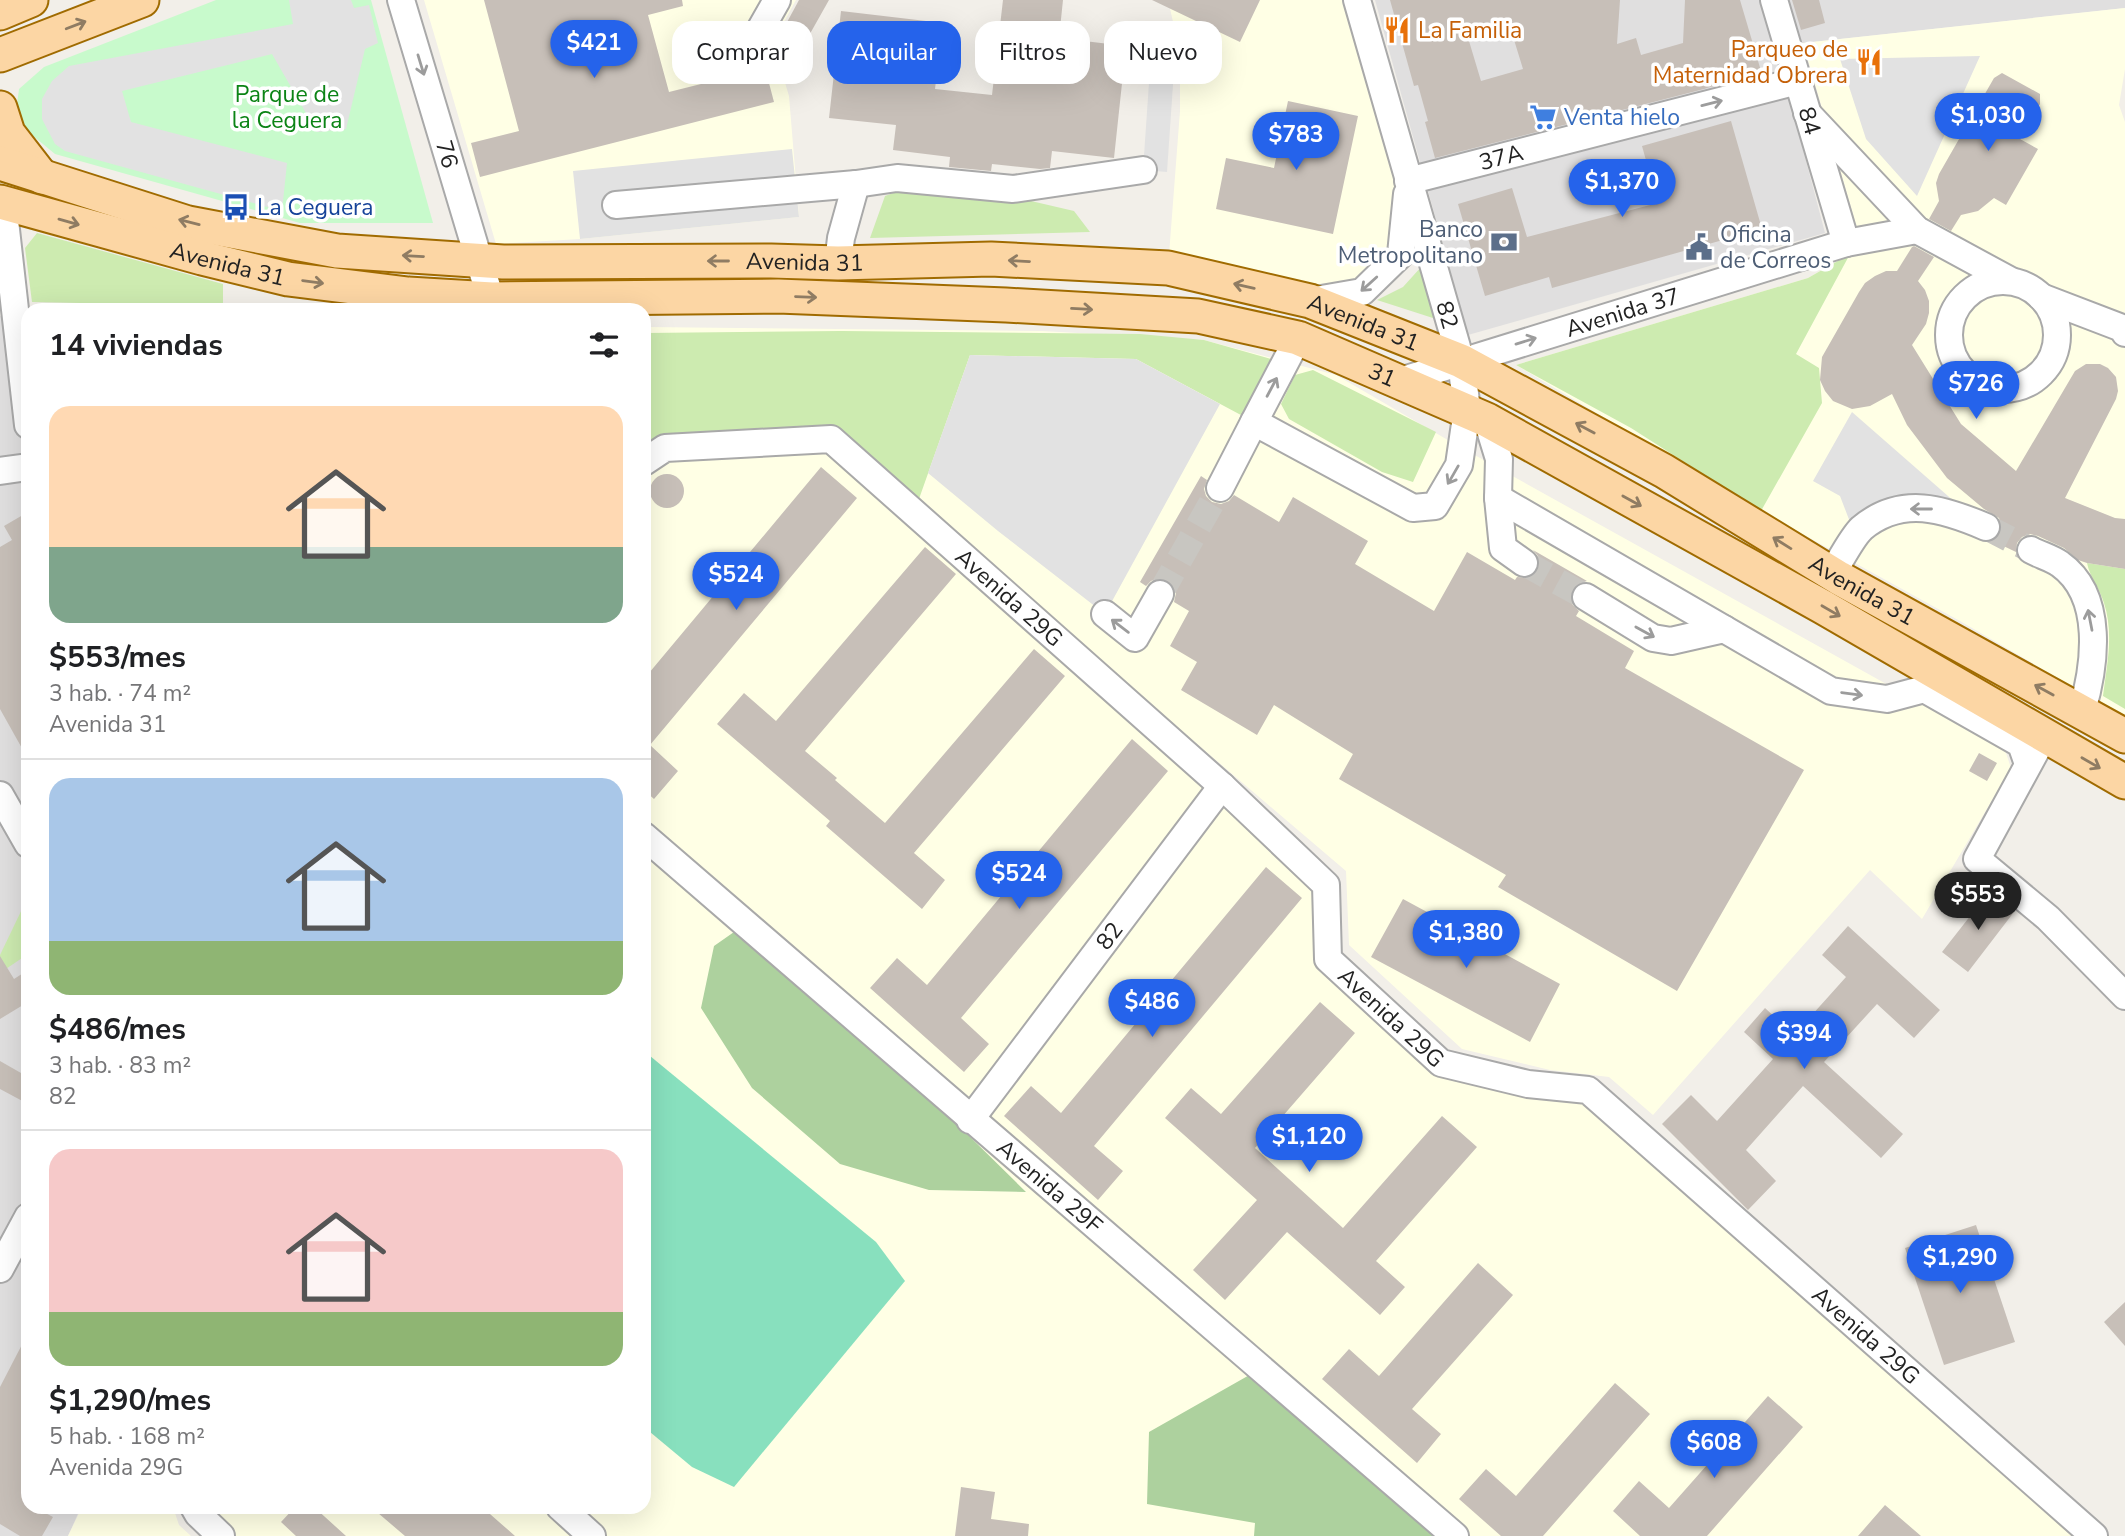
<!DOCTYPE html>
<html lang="es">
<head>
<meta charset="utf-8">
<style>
  body { margin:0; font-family:"Nunito Sans",sans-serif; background:#f2f2f2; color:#202124; height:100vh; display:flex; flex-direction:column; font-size:26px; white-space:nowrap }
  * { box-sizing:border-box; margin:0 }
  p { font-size:23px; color:#757577 }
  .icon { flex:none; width:38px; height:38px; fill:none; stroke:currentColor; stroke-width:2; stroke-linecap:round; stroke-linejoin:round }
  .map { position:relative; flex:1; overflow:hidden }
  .drawer { position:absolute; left:21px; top:303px; width:630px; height:1211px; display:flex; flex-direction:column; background:#fff; border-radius:21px; box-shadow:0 7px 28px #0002 }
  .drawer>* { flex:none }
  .guide { position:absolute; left:672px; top:21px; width:665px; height:63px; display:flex; gap:14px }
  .price { position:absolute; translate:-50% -60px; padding:0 16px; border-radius:24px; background:#2563eb; color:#fff; font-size:23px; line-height:46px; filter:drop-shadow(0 2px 4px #0008) }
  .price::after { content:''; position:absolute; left:50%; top:42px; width:21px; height:16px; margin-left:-10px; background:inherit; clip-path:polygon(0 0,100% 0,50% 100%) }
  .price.current { background:#222; color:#fff }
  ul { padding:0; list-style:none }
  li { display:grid; align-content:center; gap:14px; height:371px; padding:0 28px }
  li+li { border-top:2px solid #e0e0e0 }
  li span { display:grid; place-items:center; height:217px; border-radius:21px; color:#555 }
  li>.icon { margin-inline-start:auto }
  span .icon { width:126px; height:126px; fill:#fffc; stroke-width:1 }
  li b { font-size:30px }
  h2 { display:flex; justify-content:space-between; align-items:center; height:84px; padding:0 28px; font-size:30px }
  .chip { padding:0 24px; border-radius:21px; background:#fff; box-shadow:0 7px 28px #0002; font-size:24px; line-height:63px }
  .chip.current { background:#2563eb; color:#fff }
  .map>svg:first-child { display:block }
</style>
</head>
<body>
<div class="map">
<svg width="2125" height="1536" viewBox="0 0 2125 1536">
  <rect width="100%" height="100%" fill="#f2efe9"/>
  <path fill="#e0dfdf" d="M1375 0H2125V8L1803 43 1777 50 1825 233 1468 335Z
    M28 315V1507H81L68 1536H0V316Z"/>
  <path fill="#ffffe5" d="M424 0H796L773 42 789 96 799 217 580 239 496 244Z
    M1168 0H1357L1408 181 1401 254 1362 292 1168 268 1180 111V52Z
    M2125 8V69L2119 105 2125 122V717L1960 621 1761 511 1516 365 1808 278 1850 254 1855 221 1803 43Z
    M644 327 1042 331 1204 340 1336 375 1453 443 2005 750 2011 768 1922 919 1870 870 1653 1115 1609 1077 1550 1070 1462 1049 1349 945 1346 871 832 433 1326 885 1328 959 1441 1063 1588 1090 2094 1536H221L195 1507H644Z
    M82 1507H173L179 1525 191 1536H68Z"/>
  <path fill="#cdebb0" d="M907 188 1009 196 1074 211 1090 232 870 238 885 196Z
    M37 233 223 284V306L32 302 25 248Z
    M1850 254 1796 354 1819 368 1822 403 1761 511 1631 428 1516 365 1808 278Z
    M1422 266 1436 319 1377 300 1403 287Z
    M841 331 1140 334 1204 340 1285 363 1254 422 1136 359 970 355 914 513 830 439 644 462V333Z
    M1313 370 1436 432 1413 482 1382 472 1289 419 1281 404 1295 375Z
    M2087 563 2125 569V709L2103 696C2107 664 2114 634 2104 603 2100 589 2090 578 2087 563Z
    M24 905 28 912V954L0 973V955Z"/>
  <path fill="#add19e" d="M734 932 960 1127 1026 1192 929 1190 840 1164 752 1088 701 1008 714 946Z
    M1260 1369 1455 1536H1254L1255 1523 1147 1504 1149 1432Z"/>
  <path fill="#c8facc" d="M216 0H371L433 223H300L55 154 26 130 16 112 19 89 44 67Z"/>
  <path fill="#88e0be" d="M644 1051 876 1242 905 1281 734 1487 692 1467 644 1427Z"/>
  <path fill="#e2e2e2" d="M289 0H351L354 8 369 5 378 43 365 49 346 129 317 132 272 54 122 91 131 122 287 163 282 211 65 151 55 144 42 119V99L52 81 69 66 293 24Z
    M1152 39 1176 41 1167 172 1143 170Z
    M1980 56 1917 196 1866 139 1840 59Z
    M792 149 799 217 580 239 573 171Z
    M970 355 1136 359 1220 404 1105 614 998 531 928 473Z
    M1852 412 1956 503 1850 522 1840 496 1813 481Z"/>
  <path fill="#c7bfb8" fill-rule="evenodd" d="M484 0H682L683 6 648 15 669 92 765 68 774 102 480 177 471 143 519 131Z
    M799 0H829L798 55 779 44V37Z
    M1003 0H1063L1059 38 1126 46 1114 158 1052 151 1050 168 1040 169 992 164 991 171 949 167 950 157 893 150 896 125 829 118 841 11 943 23 935 89 992 95Z
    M1152 0H1260L1240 42Z
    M1390 0H1620L1617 44 1636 38 1641 55 1683 43 1685 0H1740L1761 71 1704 89 1435 158 1425 122 1428 121 1418 85 1414 86ZM1511 30 1523 69 1481 81 1469 41Z
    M1792 0H1819L1825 23 1801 30Z
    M2002 73 2040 94V104L2020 139 2038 149 2006 205 1994 198 1978 211 1961 215 1951 231 1929 219 1939 201 1936 183 1939 174 1994 78Z
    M1288 101 1358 116 1333 234 1216 209 1226 158 1274 168Z
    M1731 121 1762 229 1552 288 1549 277 1485 296 1458 204 1512 188 1527 237 1658 203 1642 146Z
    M1914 246 1934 257 1918 281 1925 290 1929 301V313L1926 324 1912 345 1961 424 2016 471 2075 371 2086 364H2100L2108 368 2116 377 2118 391 2116 399 2065 498 2115 518 2125 519V569L2087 563 2078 560 2064 548 2038 536 2030 534 2022 537 2017 543 2016 552 1993 541 2001 532V524L1999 518 1984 509 1947 478 1907 425 1892 394 1870 406 1852 409 1833 401 1825 391 1820 380 1822 357 1859 292 1865 283 1875 276 1886 271H1897L1912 247Z
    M821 467 857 498 650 745 678 771 654 799 644 790V679Z
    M650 491a17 17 0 1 1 34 0a17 17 0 1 1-34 0Z
    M1201 476 1207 480 1204 489 1206 496 1212 502 1221 504 1229 501 1234 495 1279 522 1293 497 1368 541 1355 564 1434 611 1467 552 1515 580 1517 577 1530 578 1537 572 1540 565 1539 557 1533 550 1587 581 1579 583 1572 589 1570 597 1572 604 1579 611 1576 616 1634 651 1625 668 1804 770 1677 991 1498 887 1506 875 1339 779 1353 754 1274 705 1257 735 1181 690 1197 662 1170 646 1189 611 1174 602 1176 593 1173 585 1168 581 1159 578 1151 581 1146 586 1140 582Z
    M28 512V759L0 709V547L12 540 4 526Z
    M925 547 956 574 805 751 837 778 835 780 885 823 1034 649 1065 676 914 853 945 880 922 909 826 826 830 821 717 724 744 693 776 721Z
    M1132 739 1168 771 961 1018 989 1044 964 1072 870 988 897 958 927 985Z
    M1979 753 1997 763 1987 781 1969 771Z
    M1266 867 1302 898 1094 1146 1123 1171 1098 1200 1004 1116 1031 1086 1061 1113Z
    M1989 892 2014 912 1968 972 1942 952Z
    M1403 899 1560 984 1530 1042 1371 957Z
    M1848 926 1940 1010 1914 1038 1877 1004 1824 1062 1903 1134 1881 1158 1803 1086 1746 1150 1776 1181 1748 1210 1662 1124 1691 1095 1717 1121 1773 1059 1744 1032 1765 1008 1794 1035 1846 977 1822 955Z
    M0 956 14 979 28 970V1002L0 1019Z
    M1320 1002 1355 1033 1255 1148 1343 1228 1442 1116 1477 1147 1376 1261 1405 1287 1380 1315 1287 1232 1225 1300 1193 1270 1257 1200 1165 1118 1191 1088 1221 1114Z
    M0 1061 28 1077V1104L0 1089Z
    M1976 1225 2015 1342 1944 1365 1905 1248Z
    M1478 1263 1513 1295 1412 1409 1441 1434 1417 1463 1322 1379 1349 1349 1379 1376Z
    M2125 1302V1346L2104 1322Z
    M28 1333V1507H34L53 1517 42 1536H20L0 1524V1387Z
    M1615 1383 1650 1414 1543 1536H1501L1459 1499 1486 1469 1516 1496Z
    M1768 1396 1803 1427 1707 1536H1640L1613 1511 1639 1481 1669 1508Z
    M961 1487 995 1492 991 1519 1029 1524 1028 1536H955Z
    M1885 1505 1921 1536H1858Z
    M295 1507H314L346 1536H296L281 1522Z
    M371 1507H482L515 1536H405Z"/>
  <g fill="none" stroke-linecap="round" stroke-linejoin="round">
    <path stroke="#c8c6c1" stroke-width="26" stroke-dasharray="26 13" stroke-linecap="butt" d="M1986 527 2031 550
      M1524 563 1586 597
      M1160 594 1220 488"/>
    <defs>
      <g id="minor">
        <path id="s1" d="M401 0 494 310"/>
        <path id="s2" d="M1774 0 1846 243"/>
        <path d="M760 30 777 0"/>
        <path d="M1807 113 1917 230 2011 281"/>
        <path id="s3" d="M1408 181 1798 81"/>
        <path d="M3 203 28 425"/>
        <path d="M616 205 856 184 897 178 1013 189 1143 170"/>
        <path d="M838 263 841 238 856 184"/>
        <circle cx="2003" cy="335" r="54"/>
        <path d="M2041 297 2122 328 2125 333"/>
        <path d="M1310 301 1362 292 1401 254 1407 194"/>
        <path d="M1298 338 1254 422 1413 508 1435 506 1459 465 1467 410 1461 361 1357 0"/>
        <path id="s4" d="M1400 381 1846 243 1917 230"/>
        <path d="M1487 420 1499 459 1498 498 1503 548 1524 563"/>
        <path id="s5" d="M644 462 665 448 831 439 1222 786 1326 885 1328 959 1441 1063 1528 1084 1588 1090 2094 1536"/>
        <path d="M0 471 28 467"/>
        <path d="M1220 488 1254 422"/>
        <path d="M1498 498 1724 629"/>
        <path d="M2031 550C2040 555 2052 558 2060 564 2105 596 2095 666 2082 711"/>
        <path d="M1832 574C1840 561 1852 537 1862 528 1902 495 1944 509 1986 527"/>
        <path d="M1586 597 1653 638 1671 641 1724 629 1831 691 1887 699 1951 682"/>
        <path d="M1105 614 1135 638 1160 594"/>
        <path d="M1926 690 2021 744 2028 764"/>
        <path d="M2044 736 1977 859 2048 918 2125 996"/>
        <path d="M0 795 28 844"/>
        <path id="s6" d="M644 836 1455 1536"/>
        <path id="s7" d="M970 1120 1222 786"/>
        <path d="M0 1269 28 1217"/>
        <path d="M194 1507 198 1514 221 1536"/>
        <path d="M560 1507 592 1536"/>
      </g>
      <g id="major">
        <path d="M0 13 31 0"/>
        <path d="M0 55 142 0"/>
        <path d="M0 108 8 133 42 177"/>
        <path id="s8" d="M0 163 188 223 337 251 503 262 771 261 838 263 991 259 1168 268 1310 301 1461 361 1664 471 1839 578 2125 736"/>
        <path id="s9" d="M0 202 202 258 288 279 408 294 492 299 778 296 1006 305 1198 316 1298 338 1487 420 1823 607 2125 782"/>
      </g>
    </defs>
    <use href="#minor" stroke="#a9a9a9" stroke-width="30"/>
    <use href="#major" stroke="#a06b00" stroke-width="37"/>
    <use href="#minor" stroke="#fff" stroke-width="26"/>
    <use href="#major" stroke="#fcd6a4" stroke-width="33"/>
  </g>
  <defs><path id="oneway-shaft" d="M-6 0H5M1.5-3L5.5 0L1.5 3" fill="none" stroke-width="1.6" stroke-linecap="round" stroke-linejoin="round" transform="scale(1.75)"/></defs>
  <g stroke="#8f7c63">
    <use href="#oneway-shaft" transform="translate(76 25) rotate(-21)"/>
    <use href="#oneway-shaft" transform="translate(69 222) rotate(16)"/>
    <use href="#oneway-shaft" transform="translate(189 222) rotate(-166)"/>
    <use href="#oneway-shaft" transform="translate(413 256) rotate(-177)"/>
    <use href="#oneway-shaft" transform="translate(718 261) rotate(180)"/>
    <use href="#oneway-shaft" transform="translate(1019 261) rotate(-177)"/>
    <use href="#oneway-shaft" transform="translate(313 282) rotate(8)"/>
    <use href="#oneway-shaft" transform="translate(1244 286) rotate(-167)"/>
    <use href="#oneway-shaft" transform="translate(806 297) rotate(2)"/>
    <use href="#oneway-shaft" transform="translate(1082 309) rotate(3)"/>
    <use href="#oneway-shaft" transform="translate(1585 428) rotate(-152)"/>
    <use href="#oneway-shaft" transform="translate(1632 501) rotate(29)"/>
    <use href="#oneway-shaft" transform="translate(1782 543) rotate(-148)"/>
    <use href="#oneway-shaft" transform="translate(1831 611) rotate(30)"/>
    <use href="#oneway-shaft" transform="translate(2044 690) rotate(-151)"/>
    <use href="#oneway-shaft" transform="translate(2091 763) rotate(30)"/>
  </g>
  <g stroke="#9c9c9c">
    <use href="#oneway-shaft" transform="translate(421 65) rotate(73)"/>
    <use href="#oneway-shaft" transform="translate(1712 103) rotate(-14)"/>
    <use href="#oneway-shaft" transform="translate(1369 284) rotate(138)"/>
    <use href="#oneway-shaft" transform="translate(1526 341) rotate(-17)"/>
    <use href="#oneway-shaft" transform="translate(1272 387) rotate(-62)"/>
    <use href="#oneway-shaft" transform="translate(1453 475) rotate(120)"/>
    <use href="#oneway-shaft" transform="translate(1921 509) rotate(180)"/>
    <use href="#oneway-shaft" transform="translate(2090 620) rotate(-101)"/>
    <use href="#oneway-shaft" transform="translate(1120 626) rotate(-143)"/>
    <use href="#oneway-shaft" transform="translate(1645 632) rotate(29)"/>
    <use href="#oneway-shaft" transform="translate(1852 694) rotate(8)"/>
  </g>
  <defs>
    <symbol id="restaurant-bare" viewBox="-9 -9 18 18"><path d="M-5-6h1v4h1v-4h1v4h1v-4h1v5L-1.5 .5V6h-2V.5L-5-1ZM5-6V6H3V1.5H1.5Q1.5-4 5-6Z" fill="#e8710a" stroke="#fff" stroke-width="2.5" paint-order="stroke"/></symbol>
    <symbol id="supermarket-bare" viewBox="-9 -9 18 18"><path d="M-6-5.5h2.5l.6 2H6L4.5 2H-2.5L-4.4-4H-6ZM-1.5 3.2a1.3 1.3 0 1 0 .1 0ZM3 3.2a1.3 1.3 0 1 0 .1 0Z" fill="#3f7fe0" stroke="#fff" stroke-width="2.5" paint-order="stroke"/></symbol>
    <symbol id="bus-bare" viewBox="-9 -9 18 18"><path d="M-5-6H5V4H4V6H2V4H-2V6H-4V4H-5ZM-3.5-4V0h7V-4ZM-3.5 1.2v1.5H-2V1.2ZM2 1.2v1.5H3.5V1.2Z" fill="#1a4fb4" stroke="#fff" stroke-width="2.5" paint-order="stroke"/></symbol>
    <symbol id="bank-bare" viewBox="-9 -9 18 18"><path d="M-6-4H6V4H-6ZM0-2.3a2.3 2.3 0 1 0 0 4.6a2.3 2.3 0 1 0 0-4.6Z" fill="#5c6f8a" stroke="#fff" stroke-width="2.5" paint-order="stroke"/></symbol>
    <symbol id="civic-bare" viewBox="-9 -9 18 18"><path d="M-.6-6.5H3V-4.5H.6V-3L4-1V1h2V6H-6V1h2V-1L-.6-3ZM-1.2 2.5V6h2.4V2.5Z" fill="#5c6f8a" stroke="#fff" stroke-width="2.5" paint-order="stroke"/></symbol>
  </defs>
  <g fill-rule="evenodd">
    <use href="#restaurant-bare" x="1378" y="11" width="38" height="38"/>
    <use href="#restaurant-bare" x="1850" y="43" width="38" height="38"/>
    <use href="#supermarket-bare" x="1524" y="98" width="38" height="38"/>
    <use href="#bus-bare" x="217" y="188" width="38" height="38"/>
    <use href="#bank-bare" x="1485" y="223" width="38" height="38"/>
    <use href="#civic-bare" x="1680" y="228" width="38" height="38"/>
  </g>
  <g text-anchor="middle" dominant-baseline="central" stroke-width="7" stroke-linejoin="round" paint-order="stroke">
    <g font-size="23" fill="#c56008" stroke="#fff" text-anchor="start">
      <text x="1418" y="30">La Familia</text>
      <text x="1848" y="49" text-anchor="end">Parqueo de<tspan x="1848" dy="26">Maternidad Obrera</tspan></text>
    </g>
    <g font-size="23" fill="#0c8416" stroke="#fff">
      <text x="287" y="94">Parque de<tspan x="287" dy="26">la Ceguera</tspan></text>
    </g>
    <g font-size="23" fill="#366cbe" stroke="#fff" text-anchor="start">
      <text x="1564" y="117">Venta hielo</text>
    </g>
    <g font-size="23" fill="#222" stroke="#fff">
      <text stroke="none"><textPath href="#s2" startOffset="126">84</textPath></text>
      <text stroke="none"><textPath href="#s1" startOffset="161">76</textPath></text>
      <text stroke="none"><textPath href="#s3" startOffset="96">37A</textPath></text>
      <text stroke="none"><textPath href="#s8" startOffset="817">Avenida 31</textPath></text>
      <text stroke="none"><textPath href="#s9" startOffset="236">Avenida 31</textPath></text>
      <text stroke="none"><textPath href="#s4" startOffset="233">Avenida 37</textPath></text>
      <text transform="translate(1447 315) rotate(74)">82</text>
      <text stroke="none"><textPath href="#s8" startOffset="1384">Avenida 31</textPath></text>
      <text stroke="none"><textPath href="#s9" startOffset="1404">31</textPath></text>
      <text stroke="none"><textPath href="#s8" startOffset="1951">Avenida 31</textPath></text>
      <text stroke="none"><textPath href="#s5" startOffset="430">Avenida 29G</textPath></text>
      <text stroke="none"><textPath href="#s7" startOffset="231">82</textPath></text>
      <text stroke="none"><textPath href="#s5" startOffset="1018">Avenida 29G</textPath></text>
      <text stroke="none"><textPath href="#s6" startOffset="536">Avenida 29F</textPath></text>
      <text stroke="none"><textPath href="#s5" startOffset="1606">Avenida 29G</textPath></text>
    </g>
    <g font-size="23" fill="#164399" stroke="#fff" text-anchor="start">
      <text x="257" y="207">La Ceguera</text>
    </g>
    <g font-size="23" fill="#4e5e75" stroke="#fff" text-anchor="end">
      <text x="1483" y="229">Banco<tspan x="1483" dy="26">Metropolitano</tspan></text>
      <text x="1720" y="234" text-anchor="start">Oficina<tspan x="1720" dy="26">de Correos</tspan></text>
    </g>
  </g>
</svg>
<b class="price" style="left:594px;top:80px">$421</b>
<b class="price" style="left:1988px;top:153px">$1,030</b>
<b class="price" style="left:1296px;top:172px">$783</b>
<b class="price" style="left:1622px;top:219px">$1,370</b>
<b class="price" style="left:1976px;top:421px">$726</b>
<b class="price" style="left:736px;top:612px">$524</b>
<b class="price" style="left:1019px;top:911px">$524</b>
<b class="price current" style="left:1978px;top:932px">$553</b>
<b class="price" style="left:1466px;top:970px">$1,380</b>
<b class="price" style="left:1152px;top:1039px">$486</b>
<b class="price" style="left:1804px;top:1071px">$394</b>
<b class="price" style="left:1309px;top:1174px">$1,120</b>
<b class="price" style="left:1960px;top:1295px">$1,290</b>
<b class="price" style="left:1714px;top:1480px">$608</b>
<div class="guide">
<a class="chip">Comprar</a>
<a class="chip current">Alquilar</a>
<a class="chip">Filtros</a>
<a class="chip">Nuevo</a>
</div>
<section class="drawer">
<h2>14 viviendas<svg class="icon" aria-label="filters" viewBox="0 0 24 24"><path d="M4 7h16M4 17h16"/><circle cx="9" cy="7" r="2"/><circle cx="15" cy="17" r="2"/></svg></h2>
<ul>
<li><span style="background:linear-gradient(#ffd9b3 65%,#7fa58c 0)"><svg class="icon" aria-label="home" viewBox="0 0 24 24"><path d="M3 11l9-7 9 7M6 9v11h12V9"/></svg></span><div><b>$553/mes</b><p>3 hab. · 74 m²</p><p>Avenida 31</p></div></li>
<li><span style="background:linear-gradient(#a9c7e8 75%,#8fb573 0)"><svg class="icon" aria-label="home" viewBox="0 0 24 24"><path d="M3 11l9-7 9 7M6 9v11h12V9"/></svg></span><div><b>$486/mes</b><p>3 hab. · 83 m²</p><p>82</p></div></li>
<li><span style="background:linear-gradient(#f6c9c9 75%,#8fb573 0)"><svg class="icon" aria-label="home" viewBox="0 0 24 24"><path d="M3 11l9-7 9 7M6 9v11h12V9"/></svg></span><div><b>$1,290/mes</b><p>5 hab. · 168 m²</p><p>Avenida 29G</p></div></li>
</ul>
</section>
</div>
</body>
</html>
